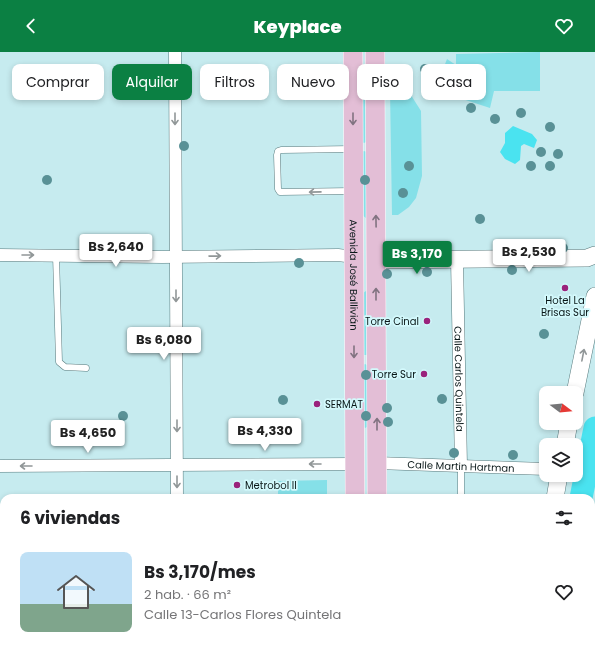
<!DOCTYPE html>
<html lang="es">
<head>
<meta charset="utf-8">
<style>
  body { margin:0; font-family:Poppins,sans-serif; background:#f2f2f2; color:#202124; height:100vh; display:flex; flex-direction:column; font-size:15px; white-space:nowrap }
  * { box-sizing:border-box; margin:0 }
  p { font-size:13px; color:#757577 }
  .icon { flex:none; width:22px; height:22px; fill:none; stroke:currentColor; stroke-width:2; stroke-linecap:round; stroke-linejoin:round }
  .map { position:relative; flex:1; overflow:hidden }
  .drawer { position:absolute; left:0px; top:442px; width:595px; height:156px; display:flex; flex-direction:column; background:#fff; border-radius:12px 12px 0 0; box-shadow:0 2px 6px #0003 }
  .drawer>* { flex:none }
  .banner { position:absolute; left:12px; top:12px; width:571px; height:36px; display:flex; gap:8px }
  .needle { width:26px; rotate:106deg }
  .tools { position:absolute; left:539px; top:334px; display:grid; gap:8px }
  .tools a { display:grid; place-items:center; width:44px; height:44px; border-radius:8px; background:#fff; box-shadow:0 2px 6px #0003; font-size:20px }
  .price { position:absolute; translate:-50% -34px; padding:0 9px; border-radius:4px; background:#fff; color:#222; font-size:13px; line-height:26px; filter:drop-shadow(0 1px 2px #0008) }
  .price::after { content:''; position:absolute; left:50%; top:24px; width:12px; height:9px; margin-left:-6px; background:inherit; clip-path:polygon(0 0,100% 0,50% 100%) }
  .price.selected { background:#0b8043; color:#fff }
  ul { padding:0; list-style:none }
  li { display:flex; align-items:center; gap:12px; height:100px; padding:0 20px }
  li+li { border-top:1px solid #e0e0e0 }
  li span { display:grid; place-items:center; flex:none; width:112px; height:80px; border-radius:8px; color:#555 }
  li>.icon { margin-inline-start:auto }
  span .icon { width:48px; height:48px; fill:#fffc; stroke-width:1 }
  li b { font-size:17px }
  h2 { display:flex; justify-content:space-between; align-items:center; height:48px; padding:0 20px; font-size:17px }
  .chip { padding:0 14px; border-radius:8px; background:#fff; box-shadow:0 2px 6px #0003; font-size:14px; line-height:36px }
  .chip.selected { background:#0b8043; color:#fff }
  header { display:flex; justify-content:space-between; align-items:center; height:52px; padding:0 20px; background:#0b8043; color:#fff; font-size:18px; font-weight:800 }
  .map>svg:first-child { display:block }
</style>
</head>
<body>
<header><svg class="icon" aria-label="back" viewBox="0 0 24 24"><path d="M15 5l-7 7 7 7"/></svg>Keyplace<svg class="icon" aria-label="heart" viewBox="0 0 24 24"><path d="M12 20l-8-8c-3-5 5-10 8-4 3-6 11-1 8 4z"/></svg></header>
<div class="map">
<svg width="595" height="598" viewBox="0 0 595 598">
  <rect width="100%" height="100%" fill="#c6ebef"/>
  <path fill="#85e0e8" d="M540 0V39H494L490 56 435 38 447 7 456 13V2Z
    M364 16 366 17V90L364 91 362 90V18Z
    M390 38 409 40 421 59 422 124 416 146 409 155 398 163H392Z
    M364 99 367 100 368 165 366 166 362 163V100Z
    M366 239H368L367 303H363V241Z
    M365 312 367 313V375L365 376 364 375 363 313Z
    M327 428V446H278V429Z
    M595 509V598H580V594H591V533Z
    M220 594H334V598H220Z"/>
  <path fill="#4ae3f0" d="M513 74 532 82 537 88 534 96 524 92 521 94 520 108 515 112 505 107 500 100 505 91V81Z"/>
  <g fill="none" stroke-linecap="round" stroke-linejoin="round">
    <path stroke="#4ae3f0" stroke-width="23" d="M581 446 595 376
      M550 598 551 594"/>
    <defs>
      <path id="lane" d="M352 97 281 98 278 99 277 103 278 137 280 140 352 139
        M56 203 59 310 65 315 86 316
        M461 414V446"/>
      <g id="street">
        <path d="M175 0 177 446"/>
        <path d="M0 203 162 205 338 203 354 205"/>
        <path id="s1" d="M457 208 461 414"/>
        <path id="s2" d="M377 411 546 417"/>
        <path d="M0 414 354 412"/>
        <path d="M177 594V598"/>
      </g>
      <path id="secondary" d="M377 208 587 206 595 203
        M575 341 595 244
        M565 393 569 371
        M555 446 559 423
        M526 598 527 594"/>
      <g id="primary">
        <path id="s3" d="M353 0 355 446"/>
        <path d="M375 0 377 446"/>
        <path d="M355 594V598"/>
        <path d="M377 594V598"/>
      </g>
    </defs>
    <use href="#lane" stroke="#57797c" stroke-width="7"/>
    <use href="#street" stroke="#57797c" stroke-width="13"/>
    <use href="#secondary" stroke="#57797c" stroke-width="18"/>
    <use href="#primary" stroke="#fff" stroke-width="20"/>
    <use href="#lane" stroke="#fff" stroke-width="6"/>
    <use href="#street" stroke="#fff" stroke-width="12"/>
    <use href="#secondary" stroke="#fff" stroke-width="17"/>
    <use href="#primary" stroke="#e3bed6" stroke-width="19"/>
  </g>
  <g fill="#599196">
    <circle cx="425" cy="17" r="5"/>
    <circle cx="471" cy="56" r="5"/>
    <circle cx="521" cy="61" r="5"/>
    <circle cx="495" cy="67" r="5"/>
    <circle cx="550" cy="75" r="5"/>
    <circle cx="184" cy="94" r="5"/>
    <circle cx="541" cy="100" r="5"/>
    <circle cx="558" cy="102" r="5"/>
    <circle cx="409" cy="114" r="5"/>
    <circle cx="531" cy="114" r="5"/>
    <circle cx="550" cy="114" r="5"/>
    <circle cx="47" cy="128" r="5"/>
    <circle cx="365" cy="128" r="5"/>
    <circle cx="403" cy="141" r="5"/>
    <circle cx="480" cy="167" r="5"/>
    <circle cx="552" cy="195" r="5"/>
    <circle cx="501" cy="196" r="5"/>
    <circle cx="563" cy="196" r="5"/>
    <circle cx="299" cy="211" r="5"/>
    <circle cx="512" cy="218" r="5"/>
    <circle cx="427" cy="220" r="5"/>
    <circle cx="387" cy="222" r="5"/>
    <circle cx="544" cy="282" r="5"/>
    <circle cx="366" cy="323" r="5"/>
    <circle cx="442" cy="347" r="5"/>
    <circle cx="283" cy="348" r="5"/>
    <circle cx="387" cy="356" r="5"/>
    <circle cx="123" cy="364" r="5"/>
    <circle cx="366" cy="364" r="5"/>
    <circle cx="388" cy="370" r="5"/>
    <circle cx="454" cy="401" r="5"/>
    <circle cx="513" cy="403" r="5"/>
  </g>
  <defs><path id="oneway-shaft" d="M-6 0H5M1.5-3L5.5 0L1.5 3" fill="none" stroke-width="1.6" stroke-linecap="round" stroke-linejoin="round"/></defs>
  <g stroke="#919798">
    <use href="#oneway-shaft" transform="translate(175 67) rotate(90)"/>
    <use href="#oneway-shaft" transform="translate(315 140) rotate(179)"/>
    <use href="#oneway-shaft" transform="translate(28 203)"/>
    <use href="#oneway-shaft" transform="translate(215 204) rotate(-1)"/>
    <use href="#oneway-shaft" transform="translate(176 244) rotate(90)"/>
    <use href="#oneway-shaft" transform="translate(583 303) rotate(-79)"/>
    <use href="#oneway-shaft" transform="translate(177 374) rotate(90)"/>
    <use href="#oneway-shaft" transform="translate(315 412) rotate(180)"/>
    <use href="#oneway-shaft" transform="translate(26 414) rotate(180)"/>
    <use href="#oneway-shaft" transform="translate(177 430) rotate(90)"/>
  </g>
  <g stroke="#817381">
    <use href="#oneway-shaft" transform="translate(353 67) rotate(90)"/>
    <use href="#oneway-shaft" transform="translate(376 169) rotate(-91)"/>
    <use href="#oneway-shaft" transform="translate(376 242) rotate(-90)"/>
    <use href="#oneway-shaft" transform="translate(354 300) rotate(90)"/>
    <use href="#oneway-shaft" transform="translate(377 372) rotate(-90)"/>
  </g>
  <g fill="#9a227c" stroke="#d3f9fc" stroke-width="1.5">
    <circle cx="565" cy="236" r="4"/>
    <circle cx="427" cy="269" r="4"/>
    <circle cx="424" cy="322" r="4"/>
    <circle cx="317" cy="352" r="4"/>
    <circle cx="237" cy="433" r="4"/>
  </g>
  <g text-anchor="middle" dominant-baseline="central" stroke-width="3.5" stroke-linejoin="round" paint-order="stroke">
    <g font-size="10" fill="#0a1819" stroke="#d3f9fc">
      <text stroke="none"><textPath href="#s3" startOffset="223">Avenida José Ballivián</textPath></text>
      <text stroke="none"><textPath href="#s1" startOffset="119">Calle Carlos Quintela</textPath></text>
      <text stroke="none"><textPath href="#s2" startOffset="84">Calle Martin Hartman</textPath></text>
    </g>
    <g font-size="10" fill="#0a1819" stroke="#d3f9fc" text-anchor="end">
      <text x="565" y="248" text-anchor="middle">Hotel La<tspan x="565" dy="12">Brisas Sur</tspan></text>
      <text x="419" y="269">Torre Cinal</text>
      <text x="416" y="322">Torre Sur</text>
      <text x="325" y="352" text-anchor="start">SERMAT</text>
      <text x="245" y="433" text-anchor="start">Metrobol II</text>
    </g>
  </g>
</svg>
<div class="tools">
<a><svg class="needle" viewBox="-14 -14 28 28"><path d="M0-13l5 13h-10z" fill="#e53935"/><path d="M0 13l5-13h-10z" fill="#757577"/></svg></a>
<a><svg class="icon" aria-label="layers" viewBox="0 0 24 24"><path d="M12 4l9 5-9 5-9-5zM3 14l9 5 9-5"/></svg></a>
</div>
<b class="price" style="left:116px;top:216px">Bs 2,640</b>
<b class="price" style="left:529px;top:221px">Bs 2,530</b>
<b class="price selected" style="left:417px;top:223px">Bs 3,170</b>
<b class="price" style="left:164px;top:309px">Bs 6,080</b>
<b class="price" style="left:265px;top:400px">Bs 4,330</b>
<b class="price" style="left:88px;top:402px">Bs 4,650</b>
<div class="banner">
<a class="chip">Comprar</a>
<a class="chip selected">Alquilar</a>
<a class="chip">Filtros</a>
<a class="chip">Nuevo</a>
<a class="chip">Piso</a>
<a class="chip">Casa</a>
</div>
<section class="drawer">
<h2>6 viviendas<svg class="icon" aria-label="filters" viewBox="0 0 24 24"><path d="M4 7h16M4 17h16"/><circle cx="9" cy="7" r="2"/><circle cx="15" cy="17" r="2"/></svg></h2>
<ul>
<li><span style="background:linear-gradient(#bfe0f5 65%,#7fa58c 0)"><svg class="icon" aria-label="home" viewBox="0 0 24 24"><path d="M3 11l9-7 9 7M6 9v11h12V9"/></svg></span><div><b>Bs 3,170/mes</b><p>2 hab. · 66 m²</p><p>Calle 13-Carlos Flores Quintela</p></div><svg class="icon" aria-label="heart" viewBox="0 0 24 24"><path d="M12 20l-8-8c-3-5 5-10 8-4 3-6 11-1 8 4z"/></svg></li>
</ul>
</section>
</div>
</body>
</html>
